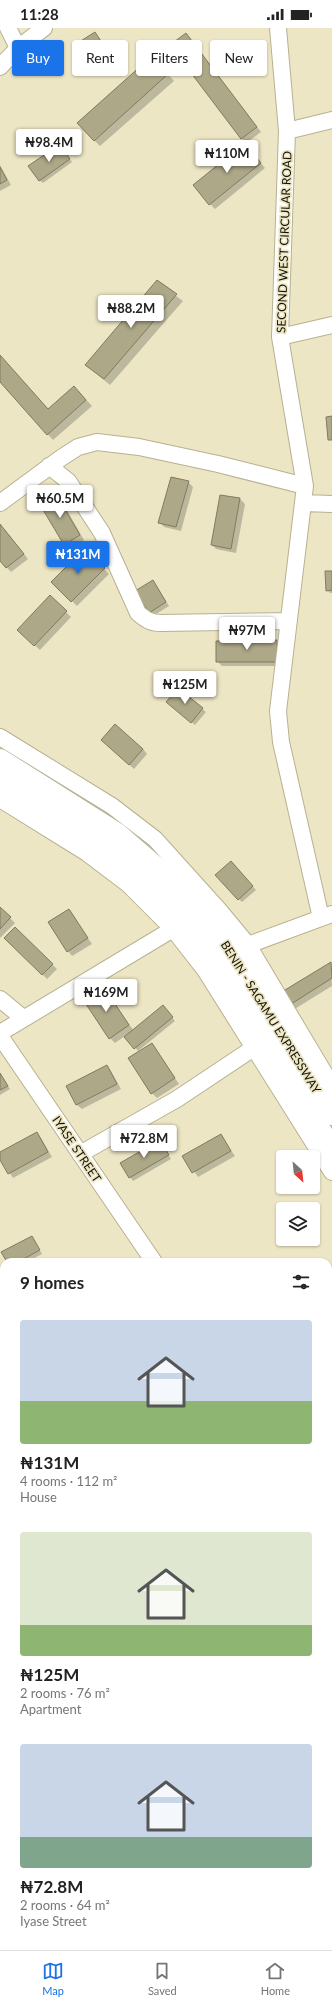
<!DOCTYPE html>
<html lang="en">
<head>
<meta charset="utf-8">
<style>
  body { margin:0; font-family:Lato,sans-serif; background:#f6f6f6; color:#222; height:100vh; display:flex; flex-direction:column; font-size:15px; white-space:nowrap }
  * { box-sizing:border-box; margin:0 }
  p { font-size:13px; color:#767676 }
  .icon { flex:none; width:22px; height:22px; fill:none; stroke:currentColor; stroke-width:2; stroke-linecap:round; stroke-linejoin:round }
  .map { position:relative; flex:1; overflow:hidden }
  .side { position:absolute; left:0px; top:1230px; width:332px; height:692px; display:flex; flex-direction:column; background:#fff; border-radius:12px 12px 0 0; box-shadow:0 1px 3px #0004 }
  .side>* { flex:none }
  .banner { position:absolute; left:12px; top:12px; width:308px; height:36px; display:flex; gap:8px }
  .needle { width:26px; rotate:153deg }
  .tools { position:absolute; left:276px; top:1122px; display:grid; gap:8px }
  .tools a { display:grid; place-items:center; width:44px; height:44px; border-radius:4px; background:#fff; box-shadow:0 1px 3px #0004; font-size:20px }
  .price { position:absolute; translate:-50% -34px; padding:0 9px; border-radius:4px; background:#fff; color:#222; font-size:13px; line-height:26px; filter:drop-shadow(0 1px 2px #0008) }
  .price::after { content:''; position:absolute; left:50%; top:24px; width:12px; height:9px; margin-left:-6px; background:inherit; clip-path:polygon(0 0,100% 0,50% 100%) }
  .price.current { background:#1a73e8; color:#fff }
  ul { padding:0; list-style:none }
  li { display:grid; align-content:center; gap:8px; height:212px; padding:0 20px }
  li span { display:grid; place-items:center; height:124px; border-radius:4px; color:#555 }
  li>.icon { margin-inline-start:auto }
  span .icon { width:72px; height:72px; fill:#fffc; stroke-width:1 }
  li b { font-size:17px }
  h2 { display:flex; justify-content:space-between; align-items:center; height:48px; padding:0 20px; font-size:17px }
  .tag { padding:0 14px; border-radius:4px; background:#fff; box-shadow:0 1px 3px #0004; font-size:14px; line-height:36px }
  .tag.current { background:#1a73e8; color:#fff }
  .status { display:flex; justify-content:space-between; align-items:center; height:28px; padding:0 20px; background:#fff; direction:ltr }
  .status svg { height:11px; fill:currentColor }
  .tabs { display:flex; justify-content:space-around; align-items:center; height:56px; border-top:1px solid #e0e0e0; background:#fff; font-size:11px; color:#767676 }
  .tabs a { display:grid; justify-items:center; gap:2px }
  .tabs .current { color:#1a73e8 }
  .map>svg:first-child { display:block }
</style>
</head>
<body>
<div class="status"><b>11:28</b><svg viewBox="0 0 49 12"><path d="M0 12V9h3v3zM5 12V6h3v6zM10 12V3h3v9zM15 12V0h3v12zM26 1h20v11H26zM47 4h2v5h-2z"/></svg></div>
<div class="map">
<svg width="332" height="1922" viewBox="0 0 332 1922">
  <rect width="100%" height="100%" fill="#ece6c5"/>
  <path fill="#0003" d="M98 9 116 37 99 48 78 16Z
    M190 11 261 104 246 115 242 110Z
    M158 35 174 53 100 118 94 112Z
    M63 121 72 134 43 155 39 152Z
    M249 121 265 140 215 181 210 176Z
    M0 137 11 157 0 163Z
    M157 254 183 273 110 357 93 343Z
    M0 328 48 382 80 365 92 378 53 412 0 353Z
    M188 454 193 459 181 503 164 499 160 494Z
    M56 467 61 472 84 512 69 521 64 516Z
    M221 468 240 471 245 476 236 525 216 521 212 517Z
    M5 502 28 531 11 544 0 532Z
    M85 522 109 546 77 578 53 554Z
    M332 544V565H330L327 562Z
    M156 557 169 578 153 588 150 585Z
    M50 568 71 589 40 622 18 602Z
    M277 613 282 618V638H222L217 633Z
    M178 661 206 684 195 697 171 677Z
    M107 717 143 721 147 726 134 741Z
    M234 838 256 862 242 874 239 871Z
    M0 880 15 895 0 910Z
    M69 882 92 916 72 928 68 923Z
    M15 901 57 941 47 951 6 910Z
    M331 935 332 958 293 982 289 977Z
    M104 961 134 1003 166 982 175 993 138 1023 125 1008 115 1015 110 1010Z
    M152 1016 179 1056 157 1070 152 1065Z
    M106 1038 111 1043 121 1061 82 1081 77 1077 68 1059Z
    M0 1045 10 1061 0 1067Z
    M36 1105 41 1110 52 1129 13 1150 0 1130V1126Z
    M220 1107 235 1128 198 1149 184 1129Z
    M160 1113 171 1131 133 1153 130 1149Z
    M32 1209 42 1226 27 1234H8Z
    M4 1364V1397L2 1398 0 1396V1367Z
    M0 1467 3 1472 0 1473Z
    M328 1522H332V1552L328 1555Z
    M332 1780V1811L328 1813V1782Z
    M4 1872V1897L0 1892V1874Z"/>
  <path fill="#ada888" stroke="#807b5d" d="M95 4 114 33 95 45 76 16Z
    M186 5 257 99 241 111 170 17Z
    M152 28 168 46 94 113 77 95Z
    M245 115 261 135 209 177 193 157Z
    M60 116 70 131 39 153 28 138Z
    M0 139 7 152 0 156Z
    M157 252 177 266 104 351 85 337Z
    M0 327 48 381 74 358 86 372 47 407 0 354Z
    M332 388V412H328L326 389Z
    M171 449 189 453 176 499 158 495Z
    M56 466 80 507 64 517 39 475Z
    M220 467 240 470 231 521 211 517Z
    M0 496 24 526 6 540 0 533Z
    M85 520 105 540 71 574 51 554Z
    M325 543H332V562L326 563Z
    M153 552 166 574 149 585 135 563Z
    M50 567 67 583 34 618 17 602Z
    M277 612V634H216V613Z
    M178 660 203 680 191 695 166 674Z
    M115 696 143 721 129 737 101 712Z
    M231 833 253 858 238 872 215 847Z
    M0 879 11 889 0 901Z
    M69 881 88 910 67 924 48 894Z
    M15 899 53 936 42 947 4 910Z
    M331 934 332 950 288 978 280 965Z
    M104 959 129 997 109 1011 84 973Z
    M163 977 173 989 134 1021 124 1009Z
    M152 1015 175 1050 151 1066 128 1030Z
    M107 1037 117 1056 76 1077 66 1058Z
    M0 1045 8 1058 0 1062Z
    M37 1104 48 1124 8 1146 0 1132V1124Z
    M221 1106 231 1123 192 1145 182 1128Z
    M160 1112 169 1127 129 1150 120 1135Z
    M32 1208 40 1222 18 1234H7L1 1224Z
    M4 1363V1390L0 1392V1366Z
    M330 1519 332 1521V1543L328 1546V1520Z
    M332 1779V1803L328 1805V1781Z
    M4 1871V1894L1 1895 0 1873Z"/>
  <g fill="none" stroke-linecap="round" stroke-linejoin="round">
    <defs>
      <path id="minor" d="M8 0 18 20
        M278 0 287 103 280 309 305 458 278 683 281 714 321 890
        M0 39 18 20 44 0
        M287 103 332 92
        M280 309 332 297
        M49 438 68 453 102 505 138 585C146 592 151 595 161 595L289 593
        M0 475 61 430 78 419 97 414 139 419 218 436 305 458
        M304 475 332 476
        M0 709 112 778 155 811 219 882 248 917 332 1058
        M0 771 87 825 128 856 173 901 205 942 332 1144
        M248 917 332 886
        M0 971 23 990
        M0 1005 173 901
        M0 1008 154 1234
        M80 1126 177 1071 255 1019
        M0 1273 4 1279
        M328 1398 332 1396
        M328 1488 332 1494
        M0 1559 4 1564
        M0 1586 4 1584
        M328 1721 332 1726
        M0 1798 4 1802
        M328 1830 332 1828
        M106 1918 110 1922
        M209 1918 211 1922
        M168 1922 174 1918"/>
      <path id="highway" d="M0 732 117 806 162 845 201 884 231 922 332 1086
        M0 753 119 827 166 870 201 910 332 1122"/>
    </defs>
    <use href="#minor" stroke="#b7b191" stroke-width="18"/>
    <use href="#highway" stroke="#b7b191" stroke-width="24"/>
    <use href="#minor" stroke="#fff" stroke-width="16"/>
    <use href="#highway" stroke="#fff" stroke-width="22"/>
  </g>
  <g text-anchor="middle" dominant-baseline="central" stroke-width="3.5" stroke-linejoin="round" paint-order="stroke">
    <g font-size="12" fill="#151307" stroke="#ece6c5">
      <text transform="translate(284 214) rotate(-88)">SECOND WEST CIRCULAR ROAD</text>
      <text transform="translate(271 989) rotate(58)">BENIN - SAGAMU EXPRESSWAY</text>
      <text transform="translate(77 1121) rotate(56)">IYASE STREET</text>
    </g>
  </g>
</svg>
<div class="tools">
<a><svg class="needle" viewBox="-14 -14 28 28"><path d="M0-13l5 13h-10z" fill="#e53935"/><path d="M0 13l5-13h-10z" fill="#767676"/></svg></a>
<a><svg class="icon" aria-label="layers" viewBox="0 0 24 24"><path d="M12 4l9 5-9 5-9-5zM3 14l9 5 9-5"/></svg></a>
</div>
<b class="price" style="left:49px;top:135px">₦98.4M</b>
<b class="price" style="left:227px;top:146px">₦110M</b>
<b class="price" style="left:131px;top:301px">₦88.2M</b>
<b class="price" style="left:60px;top:491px">₦60.5M</b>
<b class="price current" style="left:78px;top:547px">₦131M</b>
<b class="price" style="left:247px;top:623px">₦97M</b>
<b class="price" style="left:185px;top:677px">₦125M</b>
<b class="price" style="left:106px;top:985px">₦169M</b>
<b class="price" style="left:144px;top:1131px">₦72.8M</b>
<div class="banner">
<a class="tag current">Buy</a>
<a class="tag">Rent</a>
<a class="tag">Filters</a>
<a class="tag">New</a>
</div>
<section class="side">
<h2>9 homes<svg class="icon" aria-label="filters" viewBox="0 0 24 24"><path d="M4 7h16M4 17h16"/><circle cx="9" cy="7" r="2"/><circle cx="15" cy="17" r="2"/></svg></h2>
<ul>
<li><span style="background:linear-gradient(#c9d6e8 65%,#8fb573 0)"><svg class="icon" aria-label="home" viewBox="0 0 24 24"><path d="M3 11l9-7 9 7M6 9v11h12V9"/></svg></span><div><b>₦131M</b><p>4 rooms · 112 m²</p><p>House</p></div></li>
<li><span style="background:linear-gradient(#dfe7d0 75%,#8fb573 0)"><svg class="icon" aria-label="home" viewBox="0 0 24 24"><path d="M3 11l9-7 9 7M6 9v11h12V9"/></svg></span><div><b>₦125M</b><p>2 rooms · 76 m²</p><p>Apartment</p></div></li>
<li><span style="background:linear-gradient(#c9d6e8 75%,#7fa58c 0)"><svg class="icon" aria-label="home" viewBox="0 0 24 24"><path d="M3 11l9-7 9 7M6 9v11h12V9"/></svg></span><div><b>₦72.8M</b><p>2 rooms · 64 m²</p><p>Iyase Street</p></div></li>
</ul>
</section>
</div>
<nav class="tabs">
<a class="current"><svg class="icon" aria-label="map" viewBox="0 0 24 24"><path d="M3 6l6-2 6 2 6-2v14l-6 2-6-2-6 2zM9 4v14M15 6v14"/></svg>Map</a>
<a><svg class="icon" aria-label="saved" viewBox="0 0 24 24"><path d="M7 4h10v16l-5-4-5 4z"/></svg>Saved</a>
<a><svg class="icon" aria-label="home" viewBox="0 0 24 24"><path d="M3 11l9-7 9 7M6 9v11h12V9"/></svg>Home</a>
</nav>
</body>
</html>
